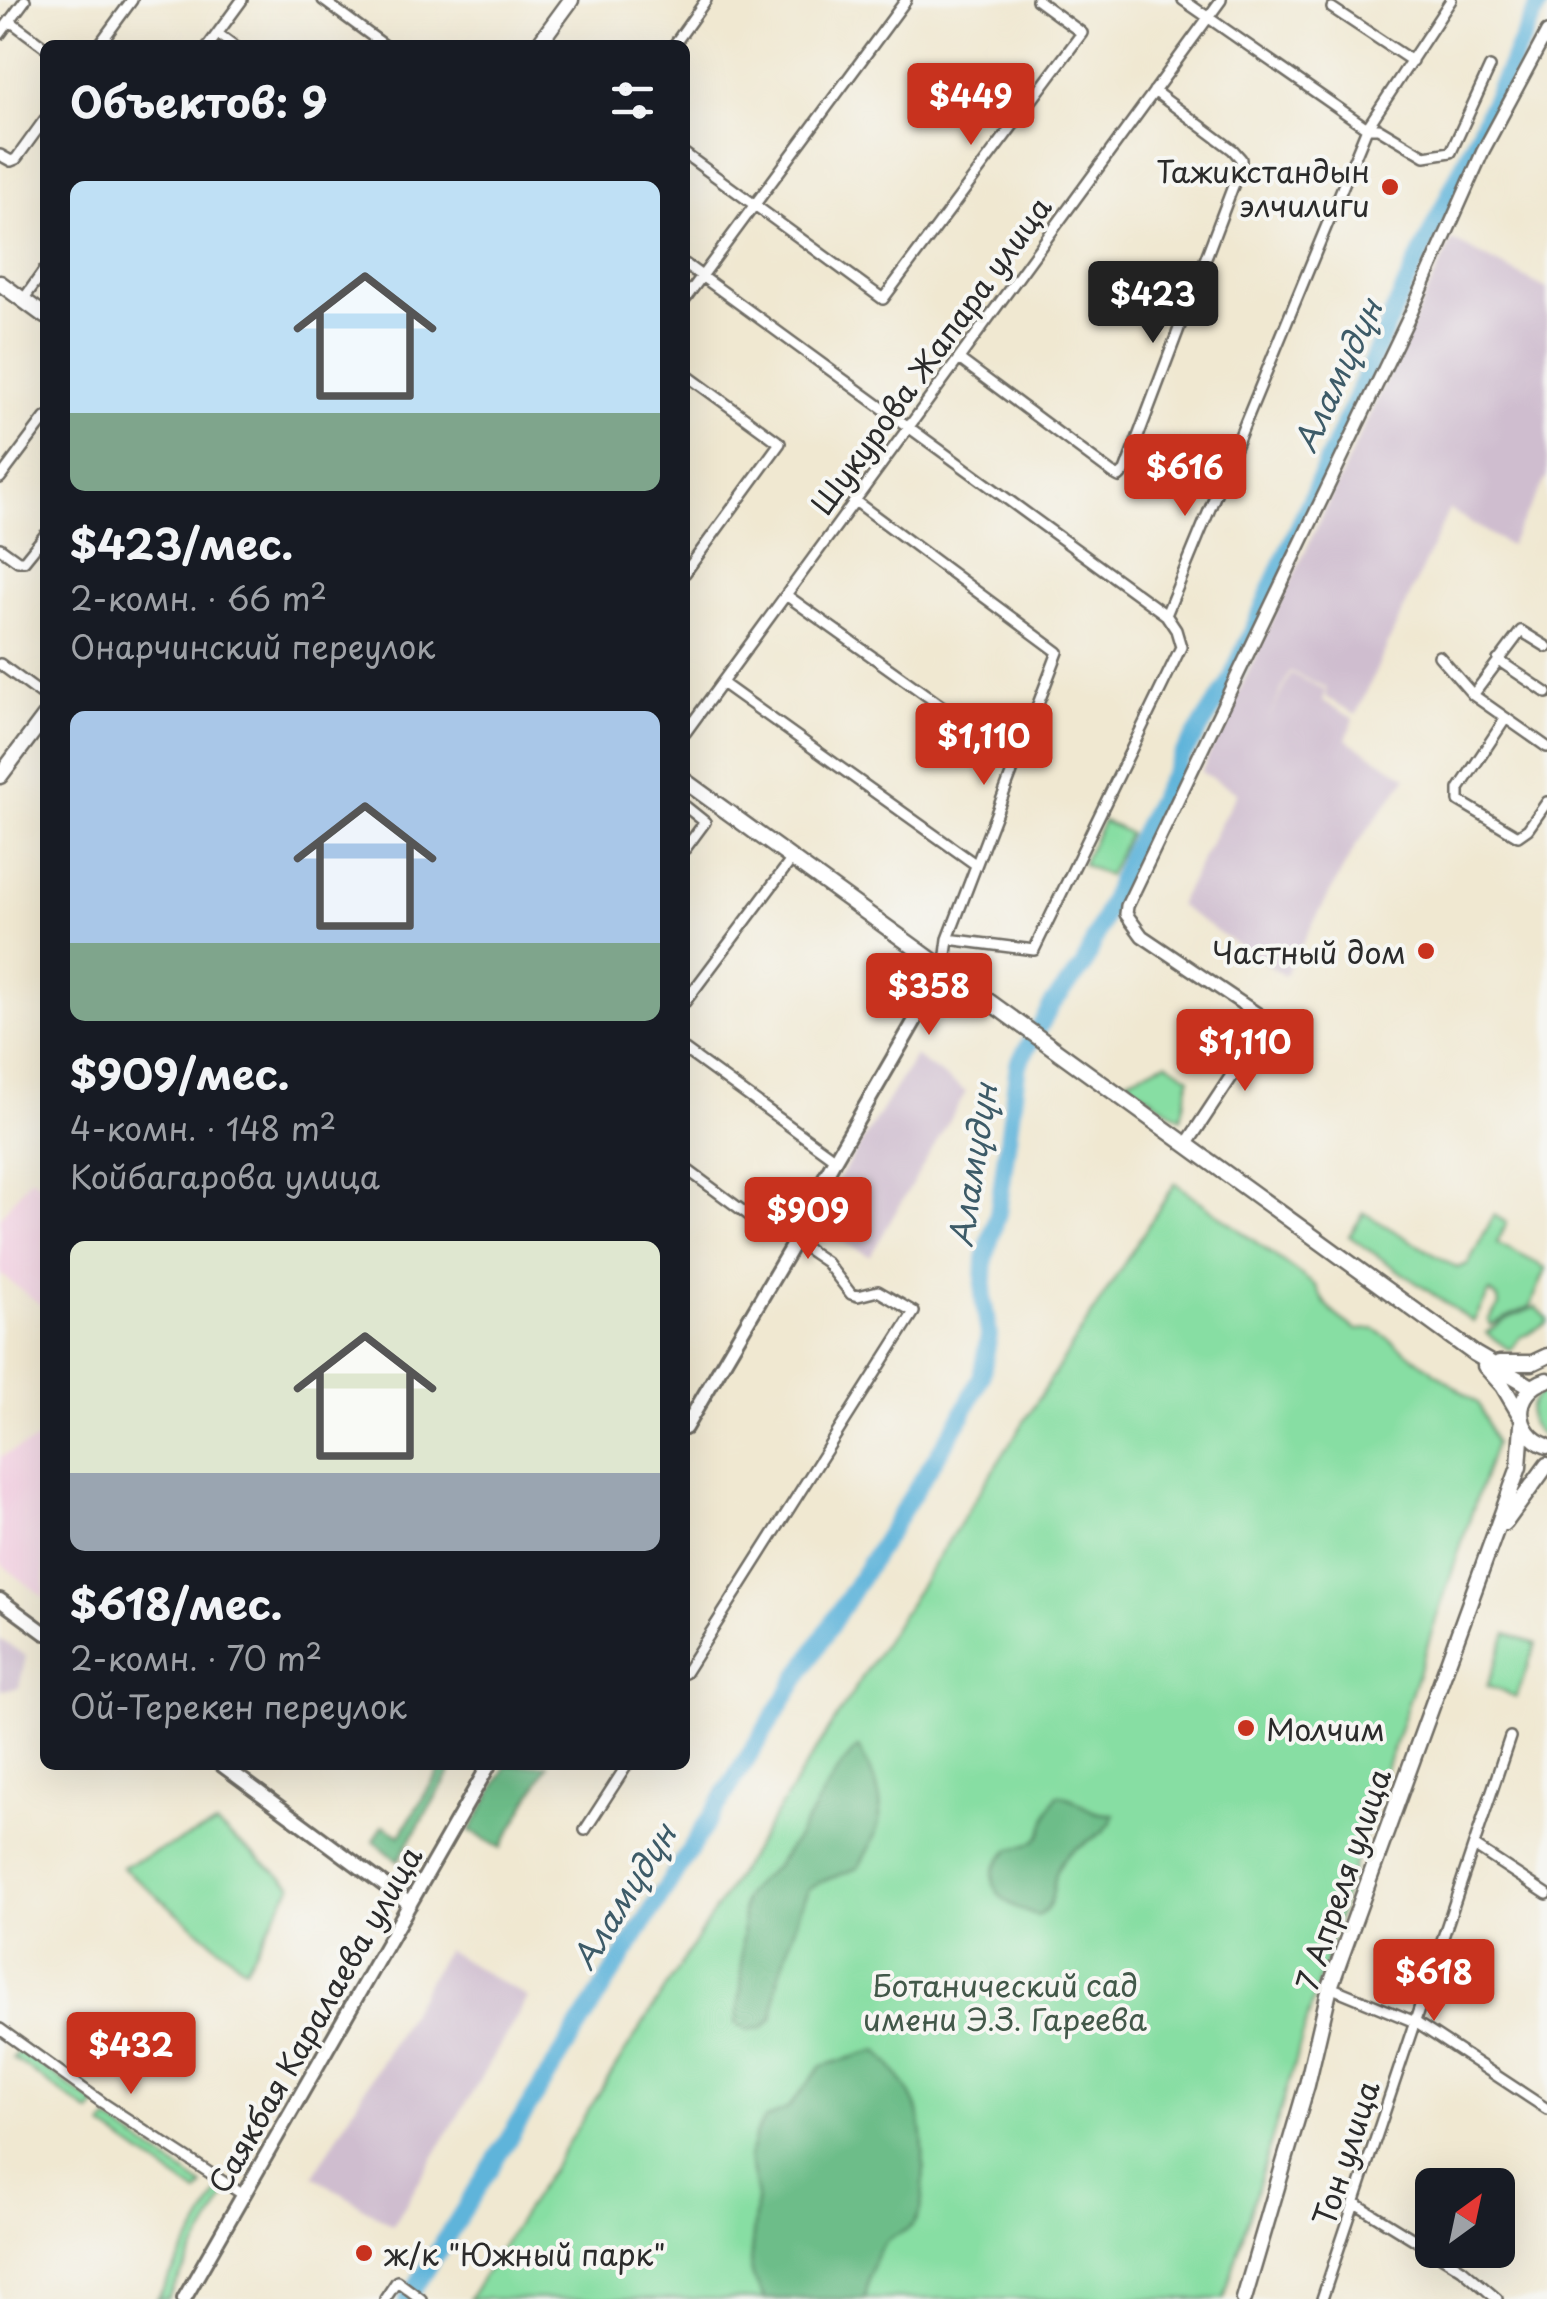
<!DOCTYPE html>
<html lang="ru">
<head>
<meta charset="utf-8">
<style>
  body { margin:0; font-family:"Playpen Sans",sans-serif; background:#20242c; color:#f1f3f6; height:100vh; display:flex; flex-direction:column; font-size:38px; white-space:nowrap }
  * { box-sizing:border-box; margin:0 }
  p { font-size:32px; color:#9ea1a6 }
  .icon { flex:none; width:55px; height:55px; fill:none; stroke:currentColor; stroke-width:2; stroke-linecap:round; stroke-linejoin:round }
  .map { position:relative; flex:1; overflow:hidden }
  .sheet { position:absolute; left:40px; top:40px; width:650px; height:1730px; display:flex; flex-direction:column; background:#171b24; border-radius:15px; box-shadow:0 10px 40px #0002 }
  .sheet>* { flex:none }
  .needle { width:65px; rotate:33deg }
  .buttons { position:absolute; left:1415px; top:2168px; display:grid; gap:20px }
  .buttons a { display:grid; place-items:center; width:100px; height:100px; border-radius:15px; background:#171b24; box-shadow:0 10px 40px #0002; font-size:50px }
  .price { position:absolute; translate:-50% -85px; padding:0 22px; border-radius:10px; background:#c8321e; color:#fff; font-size:32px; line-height:65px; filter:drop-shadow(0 2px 5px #0008) }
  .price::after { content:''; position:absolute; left:50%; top:60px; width:30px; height:22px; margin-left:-15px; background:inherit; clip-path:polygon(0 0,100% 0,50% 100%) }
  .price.selected { background:#222; color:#fff }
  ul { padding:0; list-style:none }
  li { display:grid; align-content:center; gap:20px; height:530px; padding:0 30px }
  li span { display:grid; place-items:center; height:310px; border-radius:15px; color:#555 }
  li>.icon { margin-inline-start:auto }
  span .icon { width:180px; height:180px; fill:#fffc; stroke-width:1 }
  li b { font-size:42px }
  h2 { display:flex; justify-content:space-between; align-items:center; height:120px; padding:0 30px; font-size:42px }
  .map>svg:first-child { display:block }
</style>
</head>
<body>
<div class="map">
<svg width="1547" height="2299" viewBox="0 0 1547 2299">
  <rect width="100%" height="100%" fill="#f6f6f2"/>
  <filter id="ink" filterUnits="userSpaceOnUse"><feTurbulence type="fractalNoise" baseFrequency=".01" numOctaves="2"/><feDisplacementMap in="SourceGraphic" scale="20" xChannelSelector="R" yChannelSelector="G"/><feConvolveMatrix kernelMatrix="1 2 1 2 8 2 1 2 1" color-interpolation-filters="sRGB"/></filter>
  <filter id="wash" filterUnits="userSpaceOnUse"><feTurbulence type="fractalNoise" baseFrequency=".0048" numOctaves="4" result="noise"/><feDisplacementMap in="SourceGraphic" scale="40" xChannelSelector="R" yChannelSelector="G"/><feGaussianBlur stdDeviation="2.25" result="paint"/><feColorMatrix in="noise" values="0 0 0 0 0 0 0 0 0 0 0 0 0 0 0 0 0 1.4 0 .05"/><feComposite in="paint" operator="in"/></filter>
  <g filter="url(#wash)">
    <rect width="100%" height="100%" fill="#f0e8d1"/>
    <path fill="#f2cfe1" d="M31 1177 45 1187V1308L0 1274V1217Z
      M45 1437V1598L0 1563V1457Z"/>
    <path fill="#cfbdcf" d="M1452 240 1547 289V476L1509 546 1449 509 1356 715 1326 697V688L1290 671 1266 725 1291 673 1325 690 1323 701 1354 719 1346 739 1407 777 1357 844 1284 976 1178 905 1237 792 1201 772Z
      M915 1056 966 1092 870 1256 810 1226Z
      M0 1639 26 1656 19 1688 0 1690Z
      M446 1950 528 1998 393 2226 314 2176Z"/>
    <path fill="#87dea3" stroke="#598467" stroke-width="2.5" d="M1103 821 1129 833 1108 876 1082 864Z
      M1167 1062 1190 1077 1181 1118 1125 1080Z
      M1175 1183 1316 1286C1325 1309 1337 1317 1357 1330L1375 1329 1479 1404 1495 1443 1351 1874 1224 2299H469Z
      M1364 1213 1457 1268 1468 1264 1494 1215 1507 1223 1497 1243 1546 1268 1531 1306 1490 1325 1488 1320 1499 1306 1498 1299 1490 1292 1473 1322 1349 1236Z
      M1536 1307 1547 1318V1323L1519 1338 1510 1350 1486 1333 1504 1320Z
      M1547 1389V1438C1523 1427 1524 1401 1547 1389Z
      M1507 1633 1536 1644 1516 1697 1487 1686Z
      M216 1825 292 1885 245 1968 122 1867Z
      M19 2050 96 2105 90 2113 13 2058Z
      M108 2120 203 2186 198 2194 103 2127Z
      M220 2190 227 2194 167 2299H157Z"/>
    <path fill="#6dbd89" stroke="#4c745a" stroke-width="2.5" d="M858 1747C887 1799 889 1816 858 1868L821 1882 809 1889 803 1901 778 1980 773 2018 763 2028 747 2030 736 2023 741 1990 743 1903C749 1883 766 1878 778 1863 809 1826 825 1781 858 1747Z
      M443 1765H455L398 1861 374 1841 383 1825 400 1835Z
      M507 1765H548L501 1848 470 1831Z
      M1058 1795C1080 1796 1082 1815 1114 1814 1109 1838 1077 1841 1062 1861 1048 1879 1060 1908 1037 1916 1002 1905 975 1882 1009 1850 1058 1840 1035 1823 1058 1795Z
      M878 2050C893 2067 909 2087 917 2108 925 2130 928 2207 914 2224 907 2232 895 2234 887 2241 873 2256 867 2279 866 2299H765L753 2277 750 2263 757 2197 749 2157 756 2132 764 2120 788 2108 822 2066Z"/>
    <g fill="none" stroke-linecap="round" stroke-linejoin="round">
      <path stroke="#5eb4da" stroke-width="18" d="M408 2299 962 1416 981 1377 989 1335 983 1298 985 1258 998 1213 1018 1064 1053 1003 1083 967 1130 855 1182 756 1229 684 1394 311 1541 0"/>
    </g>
  </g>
  <g filter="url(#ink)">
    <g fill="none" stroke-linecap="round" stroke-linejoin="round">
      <defs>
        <path id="minor" d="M323 0 384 45
          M1183 0 1367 128H1378L1425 156 1451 152 1490 67
          M1332 8 1412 61
          M10 21 45 47
          M0 34 25 0
          M218 34 233 45
          M99 45 132 0
          M209 45 242 0
          M674 45 706 0
          M685 154 883 299 1082 33 1037 0
          M0 155 11 161 16 159 45 119
          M685 264 1166 615
          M685 299 906 0
          M23 300 45 269
          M959 359 1112 473 1119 477 1125 471 1241 165V159L1233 150 1154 91
          M685 374 780 443 685 573
          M0 478 45 418
          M855 501 1058 652 948 939
          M0 548 18 561H24L45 535
          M786 595 947 710
          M1439 656 1473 695 1547 747
          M1498 660 1547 693
          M0 664 45 697
          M722 683 975 864
          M1473 695 1521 631 1547 647
          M1506 718 1459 789V801L1518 836 1528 829 1547 802
          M685 733 1221 0
          M685 806 705 822 685 849
          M944 970 948 939 1034 950 1181 647 1176 630 1166 615 1367 128 1451 0
          M685 1002 792 859
          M685 1050 835 1159
          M685 1168 774 1234 795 1241 826 1262 851 1294 858 1296 878 1291 914 1312 685 1673
          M585 1830 627 1765
          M1474 1846 1547 1894
          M1330 1987 1415 2022 1547 2109
          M0 2029 103 2103 242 2194
          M1355 2203 1462 2269 1497 2299
          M385 2299 397 2281 421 2299
          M1322 2299 1510 1737"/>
        <path id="tertiary" d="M1186 1145 1268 1021 1142 936 1126 914 1127 906 1411 313 1483 151 1547 32"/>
        <path id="secondary" d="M685 1428 795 1241 798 1226 835 1159 944 970
          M0 1600 45 1633
          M222 1765 410 1904
          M184 2299 489 1765"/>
        <path id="primary" d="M538 45 571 0
          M0 283 45 316
          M0 776 45 716
          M685 781 1475 1354 1532 1387
          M1499 1363H1532L1547 1356
          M1485 1366 1503 1386 1520 1415
          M1547 1380C1512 1391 1513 1434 1547 1446
          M1505 1523 1547 1465
          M1244 2299 1307 2085 1330 1987 1519 1467 1522 1425"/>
      </defs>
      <use href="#minor" stroke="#706d65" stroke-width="14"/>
      <use href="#tertiary" stroke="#706d65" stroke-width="16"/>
      <use href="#secondary" stroke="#706d65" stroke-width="18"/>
      <use href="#primary" stroke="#706d65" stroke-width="19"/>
      <use href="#minor" stroke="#fff" stroke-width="9"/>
      <use href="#tertiary" stroke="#fff" stroke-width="11"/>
      <use href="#secondary" stroke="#fff" stroke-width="12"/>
      <use href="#primary" stroke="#fff" stroke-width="14"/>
    </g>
  </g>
  <g fill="#c8321e" stroke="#f6f6f2" stroke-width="4">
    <circle cx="1390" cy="187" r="10"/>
    <circle cx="1426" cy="951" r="10"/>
    <circle cx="1246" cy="1728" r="10"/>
    <circle cx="364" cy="2253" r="10"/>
  </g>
  <g text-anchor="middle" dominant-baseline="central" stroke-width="8" stroke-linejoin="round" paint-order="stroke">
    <g font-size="30" fill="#2b2b2b" stroke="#f6f6f2" text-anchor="end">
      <text x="1370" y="170">Тажикстандын<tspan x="1370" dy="34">элчилиги</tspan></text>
      <text x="1406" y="951">Частный дом</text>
      <text x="1266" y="1728" text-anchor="start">Молчим</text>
      <text x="384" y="2253" text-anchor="start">ж/к "Южный парк"</text>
    </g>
    <g font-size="30" fill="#2b2b2b" stroke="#f6f6f2">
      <text transform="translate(930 355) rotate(-54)">Шукурова Жапара улица</text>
      <text transform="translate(1342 1879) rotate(-71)">7 Апреля улица</text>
      <text transform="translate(314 2019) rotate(-60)">Саякбая Каралаева улица</text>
      <text transform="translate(1345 2153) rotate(-72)">Тон улица</text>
    </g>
    <g font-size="30" fill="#425849" stroke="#f6f6f2">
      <text x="1005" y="1984">Ботанический сад<tspan x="1005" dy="34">имени Э.З. Гареева</tspan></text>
    </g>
    <g font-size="32" font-style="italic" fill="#3d5b68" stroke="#f6f6f2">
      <text transform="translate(1337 375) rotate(-65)">Аламүдүн</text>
      <text transform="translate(972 1165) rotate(-81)">Аламүдүн</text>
      <text transform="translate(623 1896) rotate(-58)">Аламүдүн</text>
    </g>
  </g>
</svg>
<div class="buttons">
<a><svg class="needle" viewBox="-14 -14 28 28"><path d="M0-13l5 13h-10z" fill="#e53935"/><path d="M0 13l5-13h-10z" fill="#9ea1a6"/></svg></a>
</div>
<b class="price" style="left:971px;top:148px">$449</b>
<b class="price selected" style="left:1153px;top:346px">$423</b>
<b class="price" style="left:1185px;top:519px">$616</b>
<b class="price" style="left:984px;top:788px">$1,110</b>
<b class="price" style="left:929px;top:1038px">$358</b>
<b class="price" style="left:1245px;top:1094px">$1,110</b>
<b class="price" style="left:808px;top:1262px">$909</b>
<b class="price" style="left:1434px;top:2024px">$618</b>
<b class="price" style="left:131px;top:2097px">$432</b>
<section class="sheet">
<h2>Объектов: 9<svg class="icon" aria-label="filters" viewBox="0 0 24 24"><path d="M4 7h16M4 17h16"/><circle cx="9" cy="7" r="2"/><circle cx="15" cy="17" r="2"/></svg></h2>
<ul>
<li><span style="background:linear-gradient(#bfe0f5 75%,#7fa58c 0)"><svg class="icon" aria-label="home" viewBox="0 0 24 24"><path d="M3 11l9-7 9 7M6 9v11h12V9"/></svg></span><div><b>$423/мес.</b><p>2-комн. · 66 m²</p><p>Онарчинский переулок</p></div></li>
<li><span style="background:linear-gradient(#a9c7e8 75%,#7fa58c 0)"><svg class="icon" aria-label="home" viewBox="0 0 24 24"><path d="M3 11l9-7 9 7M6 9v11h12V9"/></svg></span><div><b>$909/мес.</b><p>4-комн. · 148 m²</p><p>Койбагарова улица</p></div></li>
<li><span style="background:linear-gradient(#dfe7d0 75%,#9aa5b1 0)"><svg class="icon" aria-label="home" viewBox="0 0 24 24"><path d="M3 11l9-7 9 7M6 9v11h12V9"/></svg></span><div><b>$618/мес.</b><p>2-комн. · 70 m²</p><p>Ой-Терекен переулок</p></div></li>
</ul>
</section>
</div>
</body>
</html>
